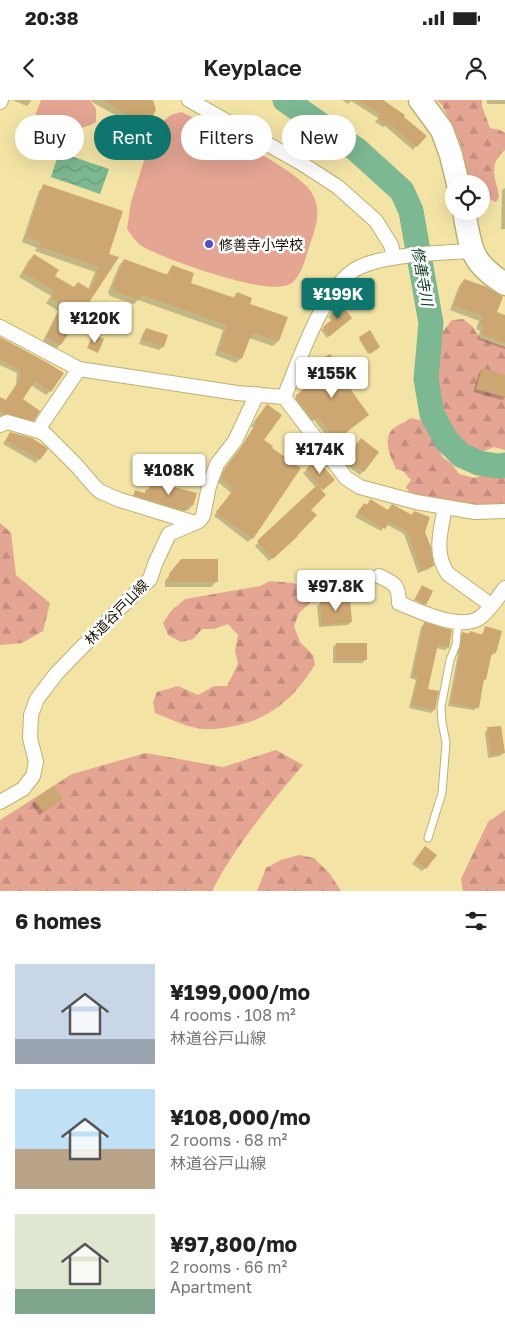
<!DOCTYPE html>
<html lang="en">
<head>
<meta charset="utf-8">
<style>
  body { margin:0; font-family:"Golos Text","Noto Sans JP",sans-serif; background:#f2f2f2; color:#222; height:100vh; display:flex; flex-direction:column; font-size:19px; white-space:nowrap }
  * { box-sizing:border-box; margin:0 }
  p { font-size:16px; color:#767676 }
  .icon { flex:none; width:28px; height:28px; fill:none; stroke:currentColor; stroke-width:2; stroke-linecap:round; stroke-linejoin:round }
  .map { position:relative; height:791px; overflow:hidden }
  .details { display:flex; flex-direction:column; background:#fff; flex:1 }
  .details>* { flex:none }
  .hud { position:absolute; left:15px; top:15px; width:475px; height:45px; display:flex; gap:10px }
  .buttons { position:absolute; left:445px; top:75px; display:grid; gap:10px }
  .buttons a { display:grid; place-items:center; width:45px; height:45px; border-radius:50%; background:#fff; box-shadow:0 5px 20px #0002; font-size:25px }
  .price { position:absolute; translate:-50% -42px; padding:0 11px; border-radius:5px; background:#fff; color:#222; font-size:16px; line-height:32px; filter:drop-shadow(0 1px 2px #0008) }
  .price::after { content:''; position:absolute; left:50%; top:30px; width:15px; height:11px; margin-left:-8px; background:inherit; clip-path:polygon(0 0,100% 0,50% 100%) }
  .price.current { background:#0f766e; color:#fff }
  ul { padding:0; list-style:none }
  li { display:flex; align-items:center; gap:15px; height:125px; padding:0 15px }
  li span { display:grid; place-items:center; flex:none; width:140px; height:100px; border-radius:0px; color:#555 }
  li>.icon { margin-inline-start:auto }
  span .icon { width:60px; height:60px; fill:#fffc; stroke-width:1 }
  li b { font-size:21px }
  h2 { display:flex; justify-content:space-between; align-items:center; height:60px; padding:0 15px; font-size:21px }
  .chip { padding:0 18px; border-radius:22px; background:#fff; box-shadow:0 5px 20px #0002; font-size:18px; line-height:45px }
  .chip.current { background:#0f766e; color:#fff }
  .status { display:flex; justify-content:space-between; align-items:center; height:35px; padding:0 25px; background:#fff; direction:ltr }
  .status svg { height:14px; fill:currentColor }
  header { display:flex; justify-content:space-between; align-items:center; height:65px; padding:0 15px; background:#fff; font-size:22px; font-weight:600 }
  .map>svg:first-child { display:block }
</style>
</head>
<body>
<div class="status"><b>20:38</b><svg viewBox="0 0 49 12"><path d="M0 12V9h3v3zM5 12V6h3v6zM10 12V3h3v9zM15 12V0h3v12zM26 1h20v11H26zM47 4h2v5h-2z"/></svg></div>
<header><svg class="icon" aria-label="back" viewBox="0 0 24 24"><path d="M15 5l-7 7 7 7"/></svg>Keyplace<svg class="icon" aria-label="person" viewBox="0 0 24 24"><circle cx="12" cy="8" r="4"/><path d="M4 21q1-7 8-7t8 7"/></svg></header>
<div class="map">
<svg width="505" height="791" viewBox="0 0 505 791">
  <defs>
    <pattern id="forest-firs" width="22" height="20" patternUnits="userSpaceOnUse" patternTransform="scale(1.25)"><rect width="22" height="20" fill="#e4a593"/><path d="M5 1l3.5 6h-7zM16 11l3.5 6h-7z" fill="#c38d7d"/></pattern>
    <pattern id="water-waves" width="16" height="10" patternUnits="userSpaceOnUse" patternTransform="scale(1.25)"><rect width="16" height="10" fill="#7cb892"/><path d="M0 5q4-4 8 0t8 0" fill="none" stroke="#6a9d7c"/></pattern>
  </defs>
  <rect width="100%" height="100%" fill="#f3e4a6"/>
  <path fill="#e4a593" d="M41 0H90L96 9V22C87 28 80 26 72 34L59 31 37 22 35 16Z
    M181 12C207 24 300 71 312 93 322 111 316 127 310 144 306 156 302 177 290 184 267 197 169 160 145 148 137 144 132 136 127 129L131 102 148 48 162 22 171 15Z"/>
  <path fill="url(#forest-firs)" d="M437 0H482V6L490 28 500 30 505 33V50C487 65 496 78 499 97L496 102 491 100 481 104V84H467L461 44 442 5Z
    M463 219 472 226 480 238 505 247V350L494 347 479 353 457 340 450 333 436 301 435 264 441 234 452 220Z
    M411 318 423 321 438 339 439 349 443 358 451 363 459 374 474 378 489 373H505V405L491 407 411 396 406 387 411 380 403 371 396 369C391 357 381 339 394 328 399 324 406 322 411 318Z
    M0 423 11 433 16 475 50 503 43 531 22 543 0 545Z
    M270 481 293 483 309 490 312 501 299 513 294 526 300 542 313 555 315 565C294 597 273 618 234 626 219 629 206 631 192 627 179 624 167 617 155 613L153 602 157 592 178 586 198 595 214 586H227L238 564 235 551 238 535 228 524 214 529H202L193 539 181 542 168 535 163 523 171 511 185 499 260 486Z
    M276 650 303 665C271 702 234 748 212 791H0V720L72 674 146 653 223 667Z
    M505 710V791H463L461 779 488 722Z
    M299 755 314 758 330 774 341 791H257L266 768 281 760Z"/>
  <path fill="url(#water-waves)" d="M59 52 109 69 100 94 51 77Z"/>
  <path fill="#0003" d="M12 0H32L27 6Z
    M92 0H150L148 22 138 30 132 31 125 28 117 16 92 2Z
    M342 0H381L416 46 413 50 385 26 383 27 375 22 378 18 351 1 348 4Z
    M487 0H505V4H487Z
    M44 86 108 155 117 158 60 245 55 250 42 243 58 211 46 203 51 196 19 177 29 160 34 155 54 176 73 188 88 190 95 172 35 151 37 148 22 142 39 91Z
    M505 88V129H501L502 90Z
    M124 160 166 175 172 166 189 183 232 199 237 193 249 205 286 218 278 241 273 246 249 238 241 258 236 263 215 255 223 230 138 200 134 204 110 196 108 192 119 166Z
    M464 180 496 213 505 216V249L477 239 480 231 476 229 479 221 450 210 459 186Z
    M341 206 348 220 327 238 321 230 332 221 328 217Z
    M146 229 166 236 163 247 159 250 139 244 143 233Z
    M360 238 378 249 368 254 359 239Z
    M0 239 50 291 46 295 31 285 21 299 33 320 29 324 0 316V298L5 301 16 285 17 273 0 265Z
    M330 256 341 275 363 319 332 343 314 320 308 323 292 301 319 279 310 269Z
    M482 269 505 276V297L502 300 473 292 479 273Z
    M264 310 280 318 262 341 252 438 248 442 214 416 231 393 218 382 221 374 238 352 253 328 251 326Z
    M10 333 46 349 36 363 3 344Z
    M361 340 377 352 360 375 343 363Z
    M317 361 330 383 320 391 309 410 297 436 269 461 255 446 316 388 303 373Z
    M155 383 192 406 187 411 184 410 179 415 131 397 136 392 143 394Z
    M370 401 387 411 392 406 411 416 414 412 433 465 429 469 418 473 404 434 386 424 381 431 355 417 360 408 364 405 366 406Z
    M176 466 216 482 211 487H165V481Z
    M421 488 425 504 424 505 414 500Z
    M320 503 351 522 348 525 319 527 317 506Z
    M424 524 448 547 445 550 436 548 427 590 434 610 431 613 409 608 416 580 410 578 421 527Z
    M486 528 500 531 495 553 490 556 485 579 482 582 478 607 474 610 448 606 458 554H457L460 537 463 533 481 535Z
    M336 544 365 560 362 563H333V547Z
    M488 629 504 653 500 656 488 658 485 632Z
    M35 701 58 702 39 715 32 704Z
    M422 751 425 768 422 771 412 764Z"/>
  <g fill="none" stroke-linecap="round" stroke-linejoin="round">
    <path stroke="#7cb892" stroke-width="25" d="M285 0 357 50 402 91 411 111 431 223 426 279 432 314 446 340 461 355 479 363 498 366 505 365"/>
  </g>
  <path fill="#cda771" d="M103 0H153L156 10 149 23 144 26H138L130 23 122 11Z
    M357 0H383L405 15 404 17 427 36 417 47 388 23 387 25 378 19 381 14Z
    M43 84 123 111 109 154 119 157 61 245 46 237 62 206 51 198 55 191 23 172 34 154 59 170 55 176 74 187 78 182 91 190 99 167 39 146 41 142 26 137Z
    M124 159 168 175 172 165 194 173 191 183 235 198 237 192 252 198 250 204 288 217 279 241 252 233 242 259 219 250 227 225 142 195 140 200 115 191 113 186Z
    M464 179 487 187 503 197 497 212 505 215V243L481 234 484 225 480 224 483 216 454 205Z
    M341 204 352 218 330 236 323 227 334 218 330 214Z
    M146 228 168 235 164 247 142 240Z
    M370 230 380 247 370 254 359 237Z
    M93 234 104 239 98 253 87 248Z
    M0 237 48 263 64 273 51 292 35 281 23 299 40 311 34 321 5 314 0 310V297L6 300 20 280V270L0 260Z
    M330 254 345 273 343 275 353 288 351 290 369 315 336 340 318 317 313 320 295 296 322 275 314 264Z
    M482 268 505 275V297L476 289Z
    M267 304 282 315 264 340 273 346 272 348 301 368 253 439 216 412 234 389 221 378 225 368 242 346 256 324 254 322Z
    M10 332 32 338 46 347 48 349 40 360 6 340Z
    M361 338 379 352 364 372 346 359Z
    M317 359 335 380 323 390 306 369Z
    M154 382 197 393 193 406 187 404 185 411 134 395 135 390 145 393 146 389 149 390 151 383 154 384Z
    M317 385 326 395 311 410 317 415 298 435V436L273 459 257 441Z
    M370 399 388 410 392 404 412 415 414 411 430 417 425 432 431 447 434 466 421 471 407 431 390 421 385 429 358 413 364 403 367 405Z
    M181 459H218V482H169V474Z
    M422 485 433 491 426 505 415 499Z
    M350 499 352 522 322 525 320 502Z
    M424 522 452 530 449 548 438 544 428 589 439 591 435 610 412 605 418 577 413 575Z
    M485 526 502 531 496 553 492 552 486 580 484 579 479 608 451 603 461 551 460 550 462 532 469 534 470 531 483 535Z
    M336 543H367V560H336Z
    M501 626 505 653 491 655 487 627Z
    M54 686 63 699 43 712 34 700Z
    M425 746 437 755 426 769 415 760Z"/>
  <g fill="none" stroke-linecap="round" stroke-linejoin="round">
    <defs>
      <path id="service" d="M428 738 442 693 446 643 442 622 441 607 450 560 456 545 458 521"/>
      <path id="minor" d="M189 0 301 63 338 87 376 121 391 145 394 158
        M0 2 1 0
        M0 227 79 269 237 293 284 297 346 378 360 387 416 402 475 412 505 411
        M79 269 43 322 39 331 45 334 76 365 96 388 101 392 120 400 195 423
        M284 297C299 262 323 188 356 169 382 154 441 153 472 151
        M0 325 7 322 39 331
        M445 407C441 430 433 453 448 474L491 505
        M379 476C394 483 399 485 399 503 419 511 463 533 482 516 491 508 498 497 505 488
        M0 702 23 689 33 676 36 662 30 638 31 615 37 599 56 574 120 508 150 479 155 464 169 434 199 421 203 416 209 386 217 364 235 341 257 294"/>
      <path id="primary" d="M420 0 442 30 451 55 458 84
        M464 111C471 149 470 162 505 184"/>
    </defs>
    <use href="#service" stroke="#beb073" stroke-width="9"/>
    <use href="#minor" stroke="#beb073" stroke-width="16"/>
    <use href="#primary" stroke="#beb073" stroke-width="25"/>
    <use href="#service" stroke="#fff" stroke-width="7"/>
    <use href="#minor" stroke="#fff" stroke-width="14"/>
    <use href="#primary" stroke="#fff" stroke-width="22"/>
  </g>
  <circle fill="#4e52c8" stroke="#fff" stroke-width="2" cx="209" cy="144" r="5"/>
  <g text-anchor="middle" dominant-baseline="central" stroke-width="5" stroke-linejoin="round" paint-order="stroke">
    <g font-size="14" fill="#181200" stroke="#fff" text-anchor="start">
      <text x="219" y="144">修善寺小学校</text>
    </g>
    <g font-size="14" fill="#181200" stroke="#fff">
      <text transform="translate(116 512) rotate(-46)">林道谷戸山線</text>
    </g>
    <g font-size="15" font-style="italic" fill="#073920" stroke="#fff">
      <text transform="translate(423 176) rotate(80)">修善寺川</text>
    </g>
  </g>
</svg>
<div class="buttons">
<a><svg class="icon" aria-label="locate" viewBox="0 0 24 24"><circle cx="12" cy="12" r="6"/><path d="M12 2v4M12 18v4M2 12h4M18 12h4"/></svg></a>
</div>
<b class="price current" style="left:338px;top:220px">¥199K</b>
<b class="price" style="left:95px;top:244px">¥120K</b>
<b class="price" style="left:332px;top:299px">¥155K</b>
<b class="price" style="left:320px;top:375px">¥174K</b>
<b class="price" style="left:169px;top:396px">¥108K</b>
<b class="price" style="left:336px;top:512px">¥97.8K</b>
<div class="hud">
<a class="chip">Buy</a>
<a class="chip current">Rent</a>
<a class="chip">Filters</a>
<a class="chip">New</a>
</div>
</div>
<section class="details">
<h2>6 homes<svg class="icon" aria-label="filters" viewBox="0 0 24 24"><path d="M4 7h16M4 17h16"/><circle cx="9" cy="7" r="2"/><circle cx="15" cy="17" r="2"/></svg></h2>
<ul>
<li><span style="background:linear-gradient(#c9d6e8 75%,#9aa5b1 0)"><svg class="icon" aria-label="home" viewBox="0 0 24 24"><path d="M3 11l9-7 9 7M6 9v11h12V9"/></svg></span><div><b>¥199,000/mo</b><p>4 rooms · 108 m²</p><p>林道谷戸山線</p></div></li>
<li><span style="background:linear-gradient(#bfe0f5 60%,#b9a48a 0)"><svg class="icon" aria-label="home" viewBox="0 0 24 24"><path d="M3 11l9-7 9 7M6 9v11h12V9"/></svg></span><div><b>¥108,000/mo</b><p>2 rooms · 68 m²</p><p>林道谷戸山線</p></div></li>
<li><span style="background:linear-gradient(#dfe7d0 75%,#7fa58c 0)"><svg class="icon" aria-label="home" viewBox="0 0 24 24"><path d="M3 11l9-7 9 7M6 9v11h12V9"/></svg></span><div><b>¥97,800/mo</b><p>2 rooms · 66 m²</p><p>Apartment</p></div></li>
</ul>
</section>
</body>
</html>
